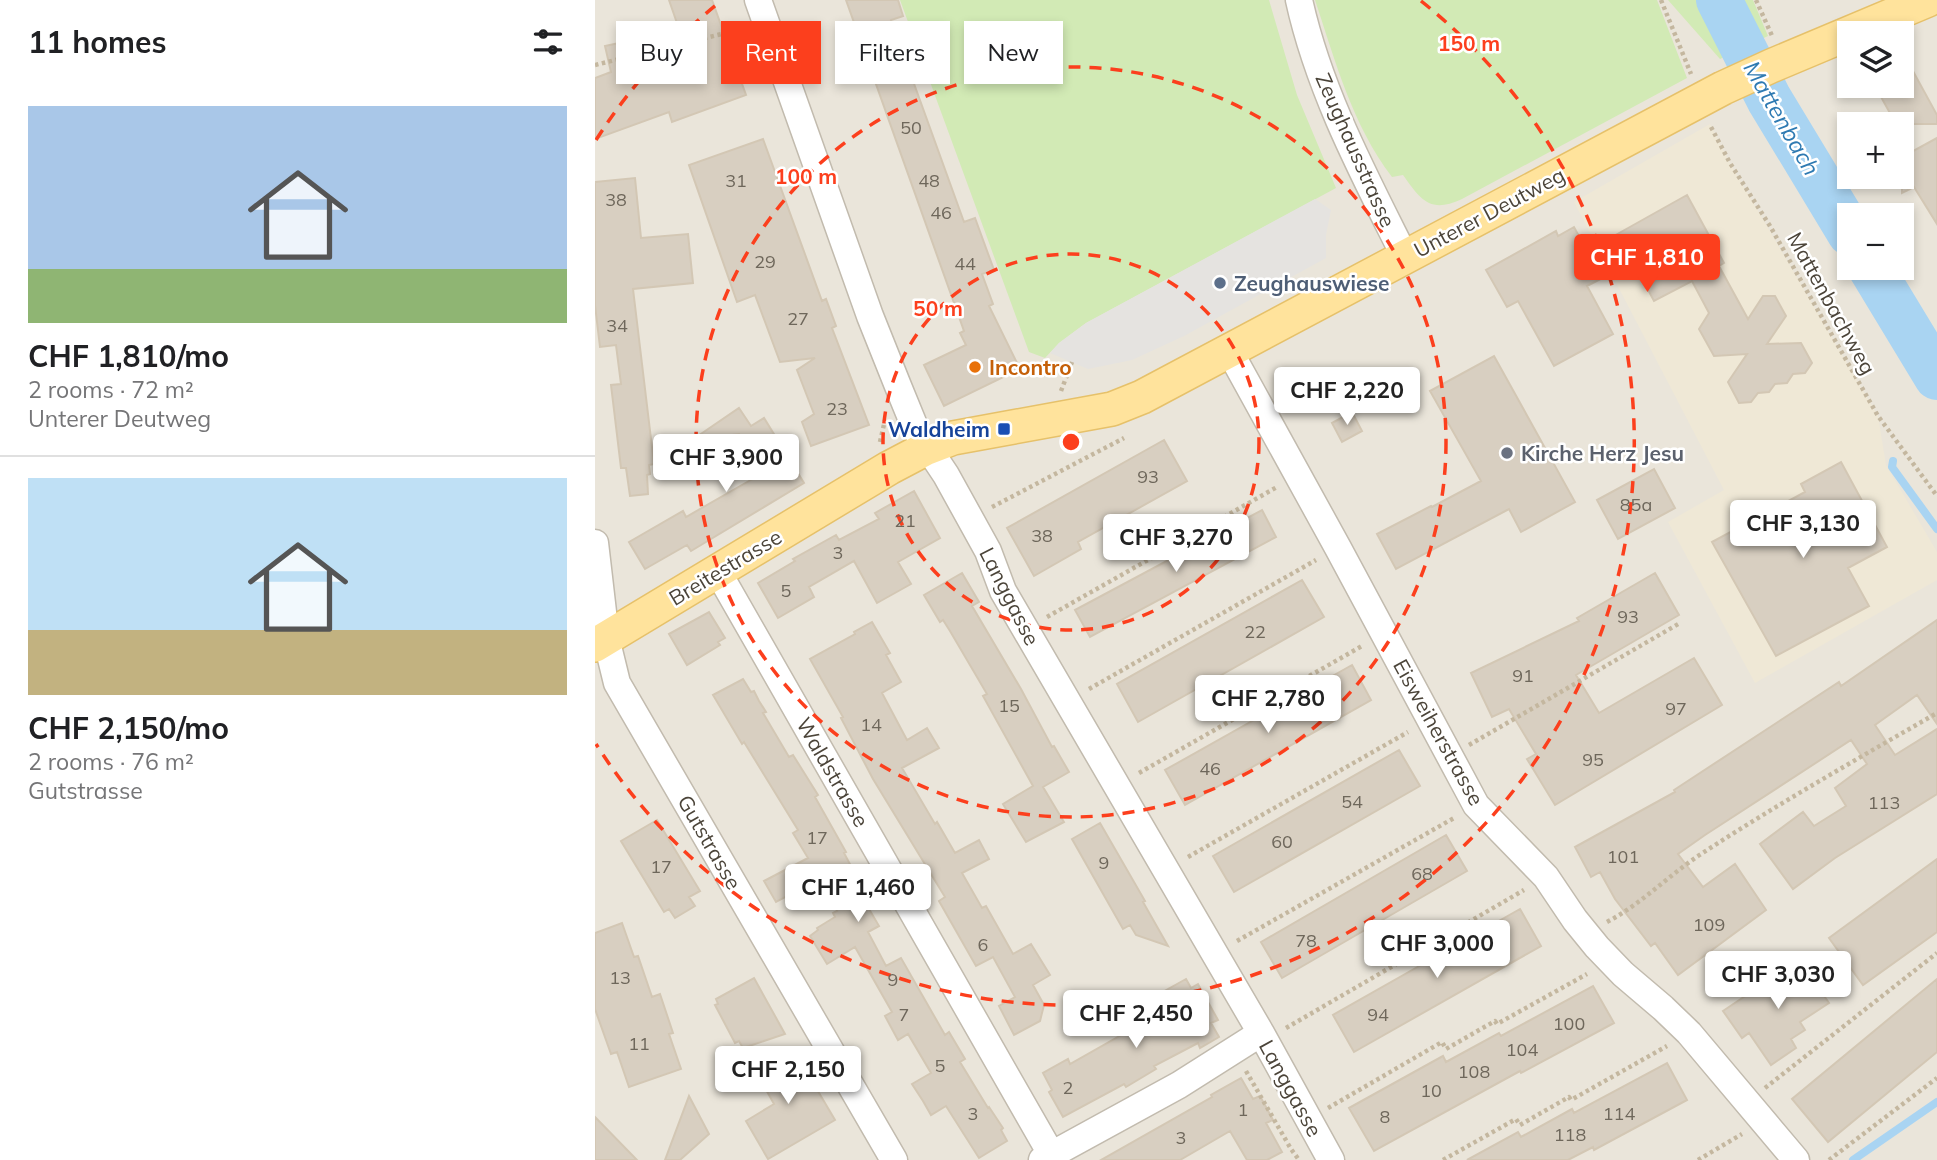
<!DOCTYPE html>
<html lang="en">
<head>
<meta charset="utf-8">
<style>
  body { margin:0; font-family:Mulish,sans-serif; background:#f2f2f2; color:#202124; height:100vh; display:flex; flex-direction:column; font-size:26px; white-space:nowrap }
  * { box-sizing:border-box; margin:0 }
  p { font-size:23px; color:#757577 }
  .icon { flex:none; width:38px; height:38px; fill:none; stroke:currentColor; stroke-width:2; stroke-linecap:round; stroke-linejoin:round }
  .map { position:relative; flex:1; overflow:hidden }
  .drawer { display:flex; flex-direction:column; background:#fff; width:595px }
  .drawer>* { flex:none }
  .hud { position:absolute; left:21px; top:21px; width:665px; height:63px; display:flex; gap:14px }
  .controls { position:absolute; left:1242px; top:21px; display:grid; gap:14px }
  .controls a { display:grid; place-items:center; width:77px; height:77px; border-radius:0px; background:#fff; box-shadow:0 4px 10px #0003; font-size:35px }
  .price { position:absolute; translate:-50% -60px; padding:0 16px; border-radius:7px; background:#fff; color:#222; font-size:23px; line-height:46px; filter:drop-shadow(0 2px 4px #0008) }
  .price::after { content:''; position:absolute; left:50%; top:42px; width:21px; height:16px; margin-left:-10px; background:inherit; clip-path:polygon(0 0,100% 0,50% 100%) }
  .price.selected { background:#fc3f1d; color:#fff }
  ul { padding:0; list-style:none }
  li { display:grid; align-content:center; gap:14px; height:371px; padding:0 28px }
  li+li { border-top:2px solid #e0e0e0 }
  li span { display:grid; place-items:center; height:217px; border-radius:0px; color:#555 }
  li>.icon { margin-inline-start:auto }
  span .icon { width:126px; height:126px; fill:#fffc; stroke-width:1 }
  li b { font-size:30px }
  h2 { display:flex; justify-content:space-between; align-items:center; height:84px; padding:0 28px; font-size:30px }
  .pill { padding:0 24px; border-radius:0px; background:#fff; box-shadow:0 4px 10px #0003; font-size:24px; line-height:63px }
  .pill.selected { background:#fc3f1d; color:#fff }
  main { display:flex; flex:1; min-height:0 }
  .map>svg:first-child { display:block }
</style>
</head>
<body>
<main>
<section class="drawer">
<h2>11 homes<svg class="icon" aria-label="filters" viewBox="0 0 24 24"><path d="M4 7h16M4 17h16"/><circle cx="9" cy="7" r="2"/><circle cx="15" cy="17" r="2"/></svg></h2>
<ul>
<li><span style="background:linear-gradient(#a9c7e8 75%,#8fb573 0)"><svg class="icon" aria-label="home" viewBox="0 0 24 24"><path d="M3 11l9-7 9 7M6 9v11h12V9"/></svg></span><div><b>CHF 1,810/mo</b><p>2 rooms · 72 m²</p><p>Unterer Deutweg</p></div></li>
<li><span style="background:linear-gradient(#bfe0f5 70%,#c2b280 0)"><svg class="icon" aria-label="home" viewBox="0 0 24 24"><path d="M3 11l9-7 9 7M6 9v11h12V9"/></svg></span><div><b>CHF 2,150/mo</b><p>2 rooms · 76 m²</p><p>Gutstrasse</p></div></li>
</ul>
</section>
<div class="map">
<svg width="1342" height="1160" viewBox="0 0 1342 1160">
  <rect width="100%" height="100%" fill="#f6f3ec"/>
  <path fill="#eae5da" fill-rule="evenodd" d="M0 0H1342V1160H0ZM1255 33H1307V86H1255ZM1255 124H1307V177H1255ZM1255 215H1307V268H1255Z"/>
  <path fill="#efe8d6" d="M1115 124 1135 163 1283 416 1291 465 1342 552V580L1160 683 1073 522 1129 490 979 202Z"/>
  <path fill="#d2eab5" d="M305 0H674L702 95 741 188 491 323 464 343 450 358 434 352Z
    M720 0H1062L1092 78 867 199C835 214 826 200 808 175L797 177C757 124 741 63 720 0Z
    M1073 0H1158L1173 36 1125 59Z"/>
  <path fill="#e5e3e0" d="M720 199 736 210 731 235V258L589 336 537 360 493 369 455 353 464 343 491 323Z"/>
  <g fill="none" stroke-linecap="round" stroke-linejoin="round">
    <path stroke="#a9d4f2" stroke-width="8" d="M1298 461 1297 467 1342 529
      M1258 1160 1342 1102"/>
    <path stroke="#a9d4f2" stroke-width="46" d="M1124 0 1174 99 1255 233
      M1276 268 1342 377"/>
  </g>
  <path fill="#d8cfc1" stroke="#d3c7b4" stroke-width="2" d="M74 0H117L151 95 77 122 74 112 0 139V78L16 72 10 46 38 40 83 26Z
    M251 0H303L308 16 296 20 369 222 380 218 399 270 387 274 398 304 394 306 425 369 349 406 329 365 371 345 365 333 369 331Z
    M1307 51 1342 115V124H1301L1280 86H1307Z
    M1342 138V224L1319 187 1307 193V157Z
    M168 139 227 301 231 299 241 326 237 328 274 425 216 446 207 422 219 414 202 370 220 358 185 362 160 295 142 302 94 165Z
    M40 178 46 238 93 234 98 283 38 289 59 464 54 465 55 474 52 475 53 494 35 496 31 468H26L16 385 26 384 21 345 5 347 0 305V182Z
    M1092 195 1129 263 1124 266 1153 319 1168 296H1180L1191 316 1172 344 1206 343 1217 363 1210 373 1198 374 1192 383 1180 384 1174 392 1163 393 1156 402 1144 403 1133 382 1152 354 1119 356 1104 329 1114 313 1097 281 1059 301 1038 262 992 286 1018 334 959 366 923 301 912 307 891 270 961 231 963 236 979 227 992 251Z
    M899 356 980 502 926 532 914 509 801 569 782 534 836 506 837 507 886 481 835 391Z
    M144 408 156 426 169 418 209 483 96 551 92 545 50 569 34 542 88 511 91 517 168 473 144 434 97 440Z
    M757 412 767 431 747 442 737 423Z
    M569 440 592 481 483 542 486 549 439 576 412 528Z
    M1246 462 1292 547 1253 568 1274 606 1181 656 1117 542 1210 492 1206 484Z
    M1059 469 1080 508 1023 539 1002 500Z
    M319 491 345 538 303 562 316 584 282 603 259 561 214 587 219 597 183 618 163 583 200 561 198 559 241 535 244 540 284 519 280 513Z
    M667 510 681 537 495 637 480 610Z
    M367 573 384 602 377 606 426 689 457 747 459 746 474 772 448 787 469 822 431 842 408 804 438 786 388 696 392 694 355 631 348 620 345 622 329 595Z
    M1060 573 1084 615 981 675 1004 713 1099 658 1127 705 960 805 932 759 941 754 914 709 897 717 876 673 984 621 982 618Z
    M707 580 729 617 543 722 522 684Z
    M114 612 130 638 123 642 125 645 92 665 74 634Z
    M1342 620V724L1322 695 1280 725 1300 755 1342 729V794L1240 858 1198 889 1165 844 1208 812 1219 826 1251 806 1240 788 1272 764 1256 740 1110 835 1083 854 1108 887 1140 864 1171 910 1083 975 1060 943 1056 946 1020 899 1005 872 996 877 980 847 1080 792 1079 790 1244 682 1246 686Z
    M277 622 295 653 291 655 306 682 287 693 312 740 332 728 344 748 307 768 340 824 342 822 360 853 384 840 394 859 367 873 387 908 391 906 418 954 436 944 455 975 438 985 449 1005 445 1021 419 1035 404 1006 420 997 398 957 381 966 344 901 350 897 278 779 246 718 248 717 215 659 260 634 259 632Z
    M757 665 776 700 590 805 570 770Z
    M148 679 156 692 159 691 164 701 171 712 168 713 194 757 198 755 223 795 220 797 251 852 249 853 258 870 253 873 284 926 273 932 291 966 306 958 350 1035 354 1032 370 1059 365 1062 393 1108 394 1107 408 1128 406 1130 412 1141 384 1158 351 1106 336 1115 328 1101 317 1084 336 1073 313 1034 303 1040 290 1016 297 1012 260 947 232 964 215 936 223 930 222 928 240 917 238 913 242 911 224 879 181 902 169 881 213 858 198 833 203 830 149 742 147 744 118 695Z
    M804 750 825 786 639 892 618 856Z
    M62 820 105 891 94 897 100 906 80 918 74 909 69 912 26 841Z
    M505 823 550 901 548 902 573 946 541 935 535 925 528 929 477 839Z
    M851 835 872 871 687 978 666 942Z
    M1342 859V932L1268 985 1234 938Z
    M925 909 946 946 759 1052 738 1015Z
    M27 923 39 957 43 956 57 997 65 994 78 1033 74 1034 86 1069 34 1087 22 1052 16 1054 0 1009V933Z
    M1204 960 1234 1003 1205 1022 1210 1030 1196 1039 1201 1048 1176 1065 1154 1033 1147 1038 1128 1011Z
    M159 978 190 1034 148 1048 144 1041 140 1043 120 1005 123 1004 121 999Z
    M591 979 596 988 603 984 623 1020 616 1023 624 1037 605 1048 603 1043 559 1066 561 1069 531 1087 529 1084 468 1117 454 1092 457 1090 448 1073 473 1059 475 1064 567 1012 559 997Z
    M1342 979V1052L1233 1142 1197 1099Z
    M998 986 1019 1023 926 1073 925 1071 779 1151 754 1108 848 1056 851 1062 904 1033 906 1036Z
    M198 1049 240 1120 173 1159 151 1121 179 1104 160 1070Z
    M1072 1063 1092 1100 999 1150 998 1147 973 1160H872L923 1132 926 1137 977 1109 979 1113Z
    M646 1078 658 1099 665 1096 678 1120 671 1123 687 1152 672 1160H652L635 1131 585 1160H506L617 1097 616 1095Z
    M94 1096 114 1134 85 1160H70Z
    M0 1117 42 1160H0Z"/>
  <g fill="none" stroke-linecap="round" stroke-linejoin="round">
    <defs>
      <path id="minor" d="M163 0 275 316 303 386 321 430 351 475 393 551 408 591 666 1033 736 1160
        M704 0C724 91 769 175 810 257
        M635 352 743 548 881 805 951 877 980 920 1002 947 1028 974 1068 1008 1094 1033 1201 1160
        M0 543 11 638 22 683 299 1160
        M123 572 456 1154
        M447 1160 584 1085 666 1033"/>
      <path id="major" d="M0 645 294 468 332 448 358 438 517 409 547 397 1128 88 1176 66 1333 0"/>
    </defs>
    <use href="#minor" stroke="#c2bbae" stroke-width="29"/>
    <use href="#major" stroke="#e6c16a" stroke-width="36"/>
    <path stroke="#c4b79f" stroke-width="4.5" stroke-dasharray="3.5 3.5" stroke-linecap="butt" d="M1066 0 1096 74
      M1161 0 1178 38
      M0 65 147 29
      M1116 127 1135 163 1175 226 1283 416 1342 496
      M466 391 477 362
      M285 442 290 420
      M397 507 529 438
      M452 617 682 487
      M494 689 721 560
      M874 745 1085 623
      M544 773 767 646
      M593 857 813 732
      M1012 922C1046 904 1072 877 1103 856 1181 805 1262 759 1342 713
      M642 941 859 818
      M691 1028 929 890
      M651 1071 696 1149 704 1160
      M1170 1088 1342 953
      M733 1108 847 1042 851 1049 900 1021 902 1024 992 974
      M848 1160 921 1119 925 1125 974 1097 976 1100 1072 1046
      M1103 1160 1147 1134
      M1234 1160 1342 1078"/>
    <use href="#minor" stroke="#fff" stroke-width="26"/>
    <use href="#major" stroke="#ffe39c" stroke-width="33"/>
  </g>
  <g fill="none" stroke="#fc3f1d" stroke-width="3.5" stroke-dasharray="12 9">
    <circle cx="476" cy="442" r="188"/>
    <circle cx="476" cy="442" r="375"/>
    <path d="M1 140A563 563 0 0 1 126 1M826 1A563 563 0 1 1 1 744"/>
  </g>
  <circle fill="#5c6f8a" stroke="#fff" stroke-width="2.5" cx="625" cy="283" r="7"/>
  <circle fill="#e8710a" stroke="#fff" stroke-width="2.5" cx="380" cy="367" r="7"/>
  <rect fill="#1a4fb4" stroke="#fff" stroke-width="2.5" x="402" y="422" width="14" height="14" rx="3.5"/>
  <circle fill="#6b7280" stroke="#fff" stroke-width="2.5" cx="912" cy="453" r="7"/>
  <g text-anchor="middle" dominant-baseline="central" stroke-width="5" stroke-linejoin="round" paint-order="stroke">
    <g font-size="18" fill="#6e675b">
      <text x="316" y="127">50</text>
      <text x="141" y="180">31</text>
      <text x="334" y="180">48</text>
      <text x="21" y="199">38</text>
      <text x="346" y="212">46</text>
      <text x="170" y="261">29</text>
      <text x="370" y="263">44</text>
      <text x="203" y="318">27</text>
      <text x="22" y="325">34</text>
      <text x="242" y="408">23</text>
      <text x="553" y="476">93</text>
      <text x="1041" y="504">85a</text>
      <text x="310" y="520">21</text>
      <text x="447" y="535">38</text>
      <text x="243" y="552">3</text>
      <text x="191" y="590">5</text>
      <text x="1033" y="616">93</text>
      <text x="660" y="631">22</text>
      <text x="928" y="675">91</text>
      <text x="414" y="705">15</text>
      <text x="1081" y="708">97</text>
      <text x="276" y="724">14</text>
      <text x="998" y="759">95</text>
      <text x="615" y="768">46</text>
      <text x="757" y="801">54</text>
      <text x="1289" y="802">113</text>
      <text x="222" y="837">17</text>
      <text x="687" y="841">60</text>
      <text x="1028" y="856">101</text>
      <text x="509" y="862">9</text>
      <text x="66" y="866">17</text>
      <text x="827" y="873">68</text>
      <text x="1114" y="924">109</text>
      <text x="711" y="940">78</text>
      <text x="388" y="944">6</text>
      <text x="25" y="977">13</text>
      <text x="298" y="979">9</text>
      <text x="309" y="1014">7</text>
      <text x="783" y="1014">94</text>
      <text x="974" y="1023">100</text>
      <text x="44" y="1043">11</text>
      <text x="927" y="1049">104</text>
      <text x="345" y="1065">5</text>
      <text x="879" y="1071">108</text>
      <text x="473" y="1087">2</text>
      <text x="836" y="1090">10</text>
      <text x="648" y="1109">1</text>
      <text x="378" y="1113">3</text>
      <text x="1024" y="1113">114</text>
      <text x="790" y="1116">8</text>
      <text x="975" y="1134">118</text>
      <text x="586" y="1137">3</text>
    </g>
    <g font-size="21" fill="#4b4439" stroke="#fff">
      <text transform="translate(761 150) rotate(66)">Zeughausstrasse</text>
      <text transform="translate(894 212) rotate(-28)">Unterer Deutweg</text>
      <text transform="translate(1237 303) rotate(61)">Mattenbachweg</text>
      <text transform="translate(130 567) rotate(-31)">Breitestrasse</text>
      <text transform="translate(415 596) rotate(63)">Langgasse</text>
      <text transform="translate(844 732) rotate(61)">Eisweiherstrasse</text>
      <text transform="translate(238 772) rotate(60)">Waldstrasse</text>
      <text transform="translate(115 842) rotate(60)">Gutstrasse</text>
      <text transform="translate(696 1088) rotate(61)">Langgasse</text>
    </g>
    <g font-size="21" font-weight="bold" fill="#4e5e75" stroke="#fff" text-anchor="start">
      <text x="639" y="283">Zeughauswiese</text>
    </g>
    <g font-size="21" font-weight="bold" fill="#c56008" stroke="#fff" text-anchor="start">
      <text x="394" y="367">Incontro</text>
    </g>
    <g font-size="21" font-weight="bold" fill="#164399" stroke="#fff" text-anchor="end">
      <text x="395" y="429">Waldheim</text>
    </g>
    <g font-size="21" font-weight="bold" fill="#5b616d" stroke="#fff" text-anchor="start">
      <text x="926" y="453">Kirche Herz Jesu</text>
    </g>
    <g font-size="23" font-style="italic" fill="#2e7ab2" stroke="#fff">
      <text transform="translate(1187 118) rotate(60)">Mattenbach</text>
    </g>
  </g>
  <circle cx="476" cy="442" r="10" fill="#fc3f1d" stroke="#fff" stroke-width="3.5"/>
  <g font-size="21" text-anchor="middle" font-weight="bold" fill="#fc3f1d" stroke="#fff" stroke-width="5" stroke-linejoin="round" paint-order="stroke">
    <text x="874" y="51">150 m</text>
    <text x="211" y="184">100 m</text>
    <text x="343" y="316">50 m</text>
  </g>
</svg>
<div class="controls">
<a><svg class="icon" aria-label="layers" viewBox="0 0 24 24"><path d="M12 4l9 5-9 5-9-5zM3 14l9 5 9-5"/></svg></a>
<a>+</a>
<a>−</a>
</div>
<b class="price selected" style="left:1052px;top:294px">CHF 1,810</b>
<b class="price" style="left:752px;top:427px">CHF 2,220</b>
<b class="price" style="left:131px;top:494px">CHF 3,900</b>
<b class="price" style="left:1208px;top:560px">CHF 3,130</b>
<b class="price" style="left:581px;top:574px">CHF 3,270</b>
<b class="price" style="left:673px;top:735px">CHF 2,780</b>
<b class="price" style="left:263px;top:924px">CHF 1,460</b>
<b class="price" style="left:842px;top:980px">CHF 3,000</b>
<b class="price" style="left:1183px;top:1011px">CHF 3,030</b>
<b class="price" style="left:541px;top:1050px">CHF 2,450</b>
<b class="price" style="left:193px;top:1106px">CHF 2,150</b>
<div class="hud">
<a class="pill">Buy</a>
<a class="pill selected">Rent</a>
<a class="pill">Filters</a>
<a class="pill">New</a>
</div>
</div>
</main>
</body>
</html>
